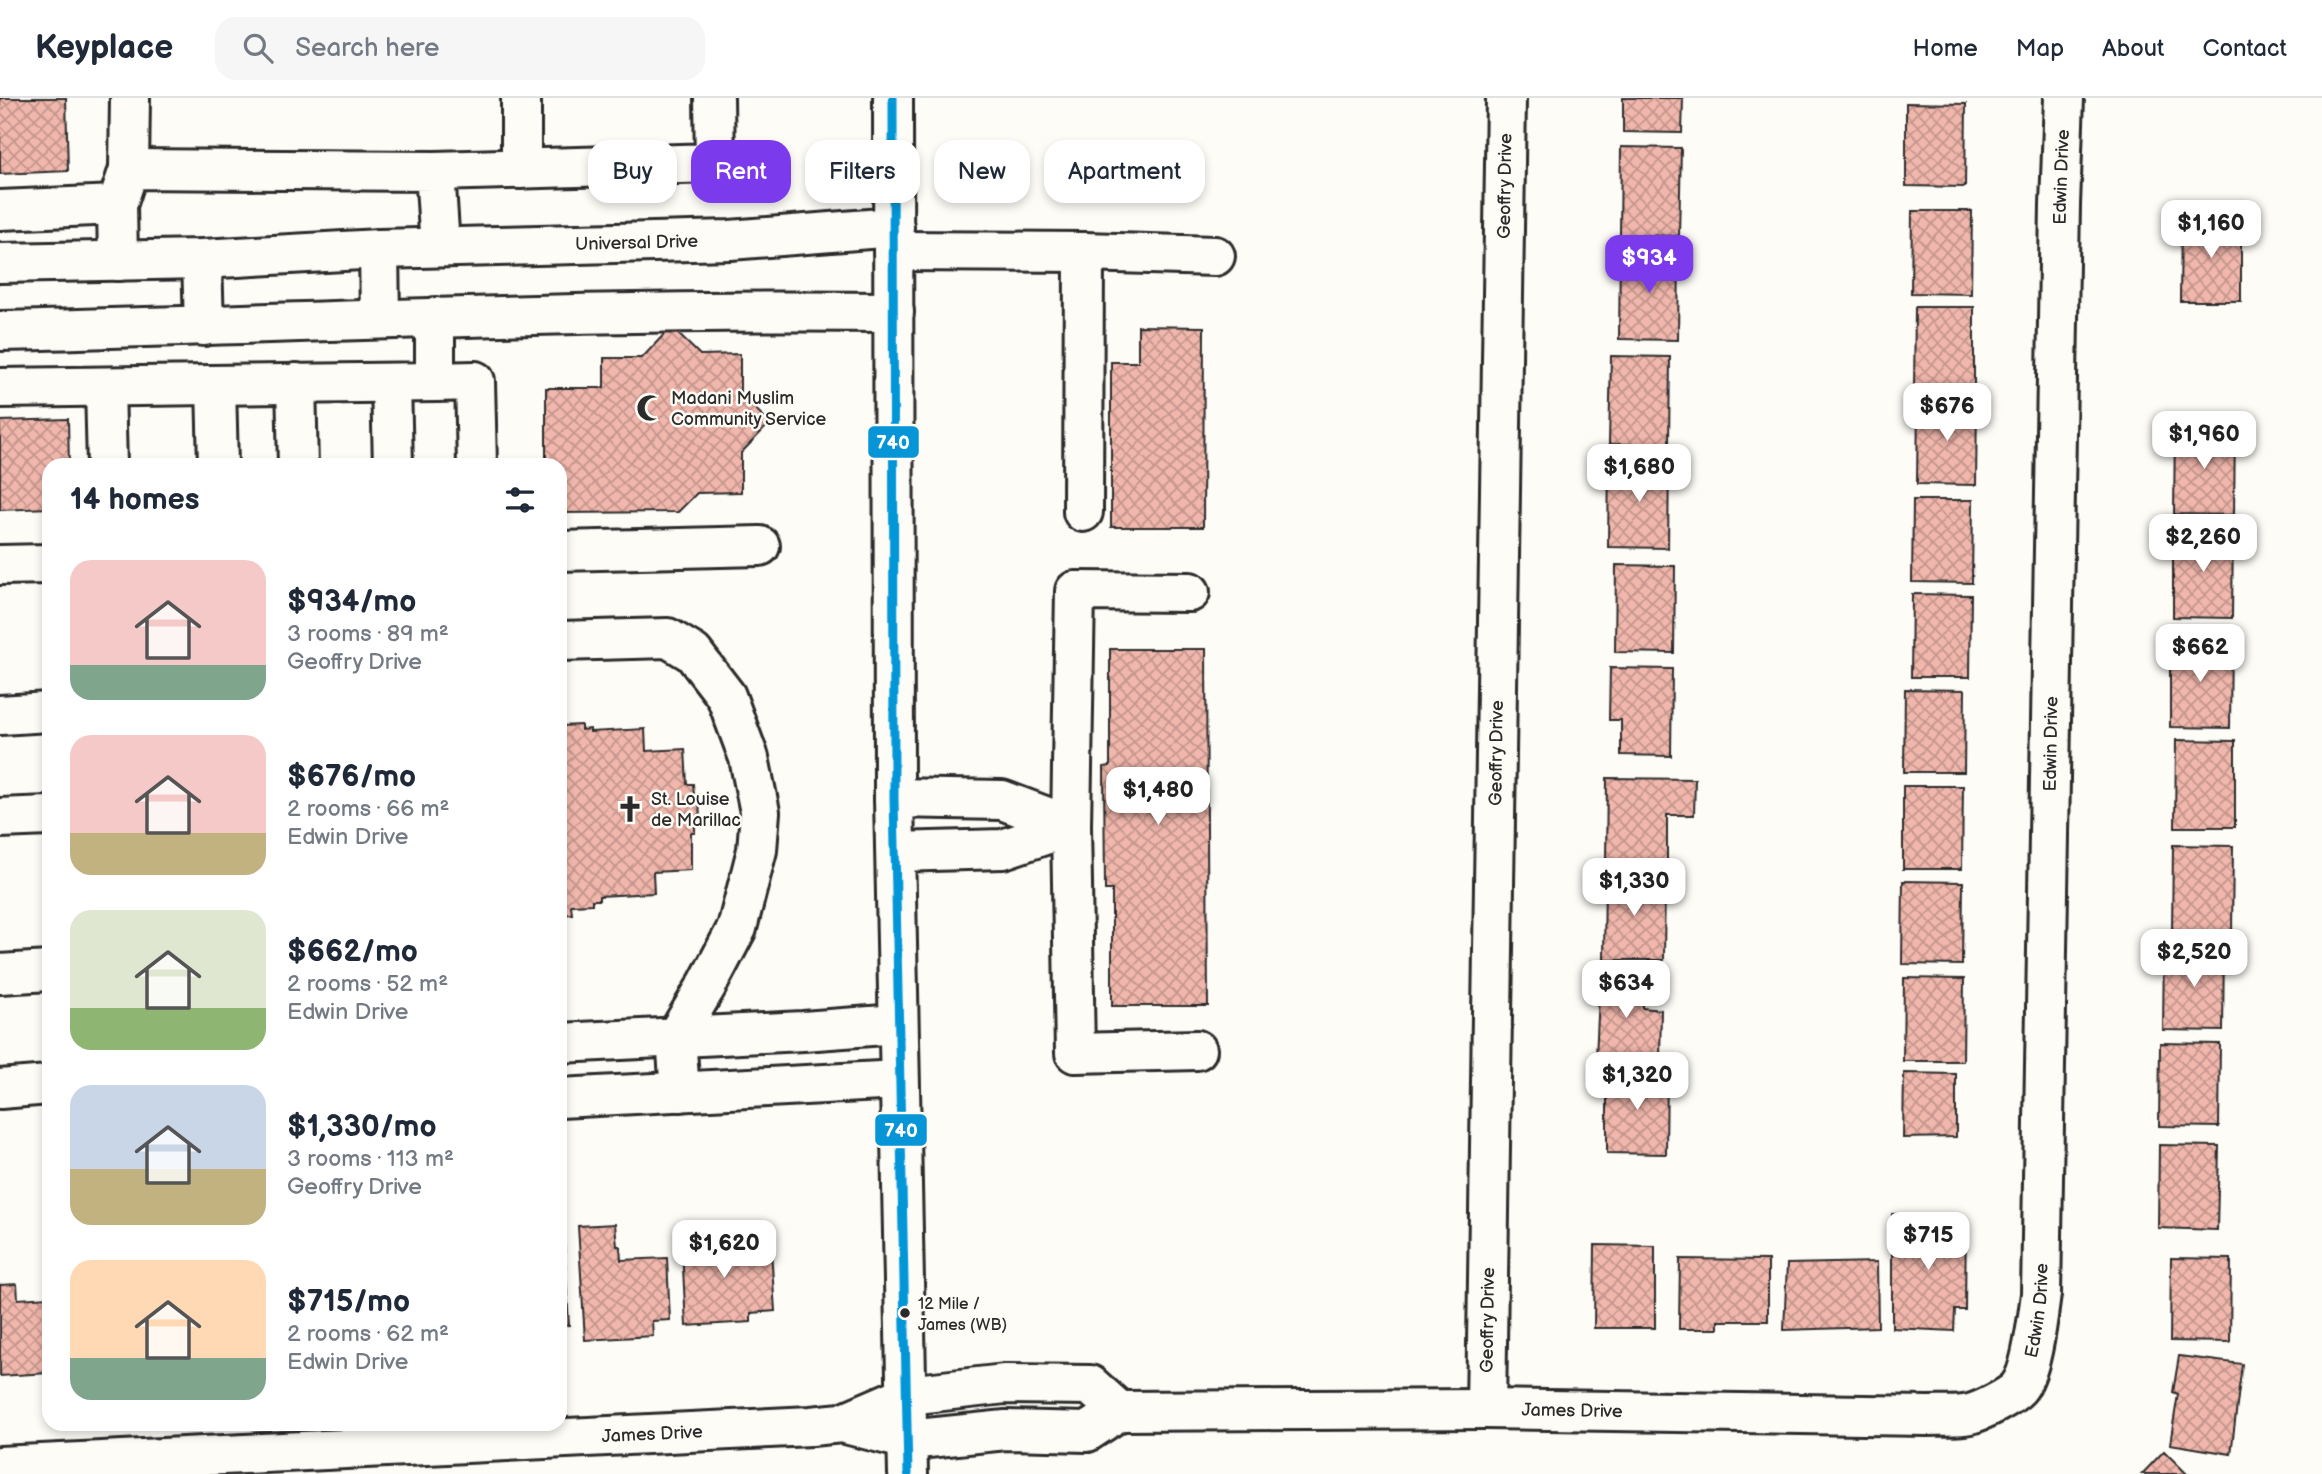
<!DOCTYPE html>
<html lang="en">
<head>
<meta charset="utf-8">
<style>
  body { margin:0; font-family:"Balsamiq Sans",sans-serif; background:#f6f6f7; color:#1f2937; height:100vh; display:flex; flex-direction:column; font-size:26px; white-space:nowrap }
  * { box-sizing:border-box; margin:0 }
  p { font-size:23px; color:#747a83 }
  .icon { flex:none; width:38px; height:38px; fill:none; stroke:currentColor; stroke-width:2; stroke-linecap:round; stroke-linejoin:round }
  .map { position:relative; flex:1; overflow:hidden }
  .panel { position:absolute; left:42px; top:360px; width:525px; height:973px; display:flex; flex-direction:column; background:#fff; border-radius:21px; box-shadow:0 4px 10px #0003 }
  .panel>* { flex:none }
  .guide { position:absolute; left:588px; top:42px; width:665px; height:63px; display:flex; gap:14px }
  .price { position:absolute; translate:-50% -60px; padding:0 16px; border-radius:14px; background:#fff; color:#222; font-size:23px; line-height:46px; filter:drop-shadow(0 2px 4px #0008) }
  .price::after { content:''; position:absolute; left:50%; top:42px; width:21px; height:16px; margin-left:-10px; background:inherit; clip-path:polygon(0 0,100% 0,50% 100%) }
  .price.on { background:#7c3aed; color:#fff }
  ul { padding:0; list-style:none }
  li { display:flex; align-items:center; gap:21px; height:175px; padding:0 28px }
  li span { display:grid; place-items:center; flex:none; width:196px; height:140px; border-radius:21px; color:#555 }
  li>.icon { margin-inline-start:auto }
  span .icon { width:84px; height:84px; fill:#fffc; stroke-width:1 }
  li b { font-size:30px }
  h2 { display:flex; justify-content:space-between; align-items:center; height:84px; padding:0 28px; font-size:30px }
  .pill { padding:0 24px; border-radius:21px; background:#fff; box-shadow:0 4px 10px #0003; font-size:24px; line-height:63px }
  .pill.on { background:#7c3aed; color:#fff }
  header { display:flex; align-items:center; gap:42px; box-sizing:border-box; height:98px; padding:0 35px; background:#fff; border-bottom:2px solid #e0e1e3 }
  header strong { font-size:33px }
  nav { display:flex; gap:38px; margin-inline-start:auto; font-size:24px }
  .search { width:490px; height:63px; background:#f6f6f7; display:flex; align-items:center; gap:18px; box-sizing:border-box; padding:0 24px; border-radius:21px; color:#747a83; font-size:26px }
  .map>svg:first-child { display:block }
</style>
</head>
<body>
<header>
<strong>Keyplace</strong>
<div class="search"><svg class="icon" aria-label="search" viewBox="0 0 24 24"><circle cx="10" cy="10" r="6"/><path d="M15 15l6 6"/></svg>Search here</div>
<nav><a>Home</a><a>Map</a><a>About</a><a>Contact</a></nav>
</header>
<div class="map">
<svg width="2322" height="1376" viewBox="0 0 2322 1376">
  <defs>
    <pattern id="building-cross-hatch" width="8" height="8" patternUnits="userSpaceOnUse" patternTransform="scale(1.75)"><rect width="8" height="8" fill="#f1b7ac"/><path d="M0 0l8 8M0 8l8-8" fill="none" stroke="#c3958c"/></pattern>
  </defs>
  <rect width="100%" height="100%" fill="#fdfcf7"/>
  <filter id="ink" filterUnits="userSpaceOnUse"><feTurbulence type="fractalNoise" baseFrequency=".0143" numOctaves="2"/><feDisplacementMap in="SourceGraphic" scale="14" xChannelSelector="R" yChannelSelector="G"/><feConvolveMatrix kernelMatrix="1 2 1 2 8 2 1 2 1" color-interpolation-filters="sRGB"/></filter>
  <g filter="url(#ink)">
    <path fill="url(#building-cross-hatch)" stroke="#2b2b2b" stroke-width="2" d="M0 0H66L68 73 0 76Z
      M1623 0H1683L1682 35 1623 34Z
      M1906 5 1966 6 1965 89 1906 88Z
      M1621 49 1681 50 1679 138 1620 137Z
      M1912 113H1972L1971 196 1911 195Z
      M2181 120 2241 121V203H2180Z
      M1620 153 1679 154 1678 242 1619 241Z
      M1915 209H1974V292L1914 291Z
      M1138 228 1204 229 1203 429H1111V264H1138Z
      M671 229 700 257 740 256V296L770 325 741 355V394L697 395 678 414 560 415V368H546V290H604V260H642Z
      M1611 258 1670 259 1669 347 1609 346Z
      M1918 303 1977 304 1976 387 1917 386Z
      M68 321 69 368H49V410L0 412V323Z
      M2175 329 2235 330 2234 417 2174 416Z
      M1609 362H1669L1668 450 1608 449Z
      M1913 402H1973L1972 485 1912 484Z
      M2173 433H2233L2232 520 2173 519Z
      M1616 467 1675 468 1674 555 1615 554Z
      M1912 496 1971 497 1970 579H1911Z
      M2170 542 2231 543 2230 630 2170 629Z
      M1110 551H1206L1208 908H1112V792H1105L1104 669 1110 668Z
      M1610 570 1672 571 1671 658 1621 657V622H1609Z
      M1905 591 1965 592 1964 674H1904Z
      M560 620 561 628 581 627V632L590 631V634L645 631 646 653 685 651 687 686H693L694 697H699L700 724 695 725V735H691V772L653 774 654 795 599 798V802H592V806L571 807 572 816 560 817Z
      M2176 642 2235 643V729H2175Z
      M1607 680 1695 681 1694 717H1667V764L1606 763Z
      M1903 688H1963L1962 771H1903Z
      M2173 747 2233 748 2232 835 2172 834Z
      M1605 779H1665L1664 862H1604Z
      M1903 783 1963 784 1962 867 1902 866Z
      M2164 849H2224L2223 933 2163 932Z
      M1600 875H1643V910L1661 912 1660 961 1596 960Z
      M1904 880 1964 881 1963 963H1903Z
      M2160 945 2220 946 2219 1029 2159 1028Z
      M1607 972 1667 973 1666 1056 1607 1055Z
      M1904 975 1956 976V1039L1903 1040Z
      M2159 1047 2219 1048 2217 1132 2158 1130Z
      M1892 1116 1966 1121 1965 1212H1955L1954 1233 1892 1230Z
      M615 1126 617 1148H620L621 1162 667 1160 670 1222 652 1223 653 1238 585 1242 578 1128Z
      M726 1129 727 1155 771 1152 775 1213 751 1215V1224L686 1228 681 1132Z
      M560 1146H564L569 1227 560 1228Z
      M1595 1147 1655 1148V1230H1594Z
      M2171 1160 2231 1161 2230 1244 2170 1243Z
      M1680 1161 1768 1162V1223H1718V1231H1679Z
      M1877 1164 1878 1229 1784 1232 1787 1166Z
      M17 1186 18 1201 49 1199V1275L0 1278V1187Z
      M2179 1258 2242 1266 2231 1356 2170 1346 2178 1296 2173 1294Z
      M2164 1353 2187 1376H2142Z"/>
    <g fill="none" stroke-linecap="round" stroke-linejoin="round">
      <defs>
        <g id="minor">
          <path d="M521 0V71"/>
          <path d="M129 71 130 0"/>
          <path d="M435 73 715 65 714 0"/>
          <path d="M0 112 117 107"/>
          <path d="M379 151 380 221"/>
          <path d="M893 153 1084 154 1215 158"/>
          <path d="M202 161 204 228"/>
          <path d="M118 163 117 107 129 71 435 73 440 149"/>
          <path id="s1" d="M0 165 202 161 379 151 730 142 894 129"/>
          <path d="M0 233C298 226 596 210 894 214"/>
          <path d="M435 284 475 283 477 368"/>
          <path d="M296 285 298 368"/>
          <path d="M391 285 393 368"/>
          <path d="M216 287 218 368"/>
          <path d="M105 289 107 368"/>
          <path d="M0 290 435 284V219"/>
          <path d="M1083 414 1084 154"/>
          <path d="M560 453 760 448"/>
          <path d="M0 467 49 466"/>
          <path d="M560 543 668 540 693 555 726 598 749 660 760 714 757 752 737 830 707 887 676 939 680 994"/>
          <path d="M0 617 49 614"/>
          <path d="M894 700 1002 702 1071 728 1075 493 1190 494"/>
          <path d="M0 720 49 718"/>
          <path d="M896 754 1003 751 1071 728 1075 955 1197 952"/>
          <path d="M0 876 49 873"/>
          <path d="M560 945 803 933 898 926"/>
          <path d="M0 991 49 987"/>
          <path d="M560 1000 899 982"/>
          <path id="s2" d="M1486 1311 1506 0"/>
          <path id="s3" d="M1119 1313 1486 1311 1927 1318C1941 1317 1957 1319 1970 1316 1982 1313 2010 1299 2018 1290 2032 1274 2038 1218 2041 1196L2060 107 2064 0"/>
          <path id="s4" d="M0 1368 811 1328 842 1325 907 1297 1005 1286 1090 1287 1119 1313 1087 1334 1006 1332 908 1342 842 1325"/>
        </g>
        <path id="major" d="M893 0 894 700 908 1376"/>
      </defs>
      <use href="#minor" stroke="#2b2b2b" stroke-width="44"/>
      <use href="#major" stroke="#2b2b2b" stroke-width="44"/>
      <use href="#minor" stroke="#fdfcf7" stroke-width="38"/>
      <use href="#major" stroke="#fdfcf7" stroke-width="38"/>
      <defs>
        <path id="bus-1" d="M893 0 894 700 908 1376"/>
      </defs>
      <use href="#bus-1" stroke="#fdfcf7" stroke-width="14"/>
      <use href="#bus-1" stroke="#0696d7" stroke-width="9"/>
    </g>
  </g>
  <defs>
    <symbol id="mosque-bare" viewBox="-9 -9 18 18"><path d="M3.5-4.9A6 6 0 1 0 3.5 4.9A5 5 0 1 1 3.5-4.9Z" fill="#2b2b2b" stroke="#fdfcf7" stroke-width="2.5" paint-order="stroke"/></symbol>
    <symbol id="church-bare" viewBox="-9 -9 18 18"><path d="M-1.2-6h2.4v3.5h3.3v2.4h-3.3V6h-2.4V-.1h-3.3v-2.4h3.3Z" fill="#2b2b2b" stroke="#fdfcf7" stroke-width="2.5" paint-order="stroke"/></symbol>
  </defs>
  <g fill-rule="evenodd">
    <use href="#mosque-bare" x="631" y="291" width="38" height="38"/>
    <use href="#church-bare" x="611" y="692" width="38" height="38"/>
  </g>
  <circle fill="#2b2b2b" stroke="#fdfcf7" stroke-width="2.5" cx="905" cy="1215" r="6"/>
  <g text-anchor="middle" dominant-baseline="central" stroke-width="5" stroke-linejoin="round" paint-order="stroke">
    <g font-size="16" fill="#2b2b2b" stroke="#fdfcf7" text-anchor="start">
      <text x="918" y="1206">12 Mile /<tspan x="918" dy="21">James (WB)</tspan></text>
    </g>
    <g font-size="18" fill="#2b2b2b" stroke="#fdfcf7">
      <text stroke="none"><textPath href="#s3" startOffset="2121">Edwin Drive</textPath></text>
      <text stroke="none"><textPath href="#s2" startOffset="1223">Geoffry Drive</textPath></text>
      <text stroke="none"><textPath href="#s1" startOffset="637">Universal Drive</textPath></text>
      <text stroke="none"><textPath href="#s3" startOffset="1554">Edwin Drive</textPath></text>
      <text stroke="none"><textPath href="#s2" startOffset="656">Geoffry Drive</textPath></text>
      <text stroke="none"><textPath href="#s3" startOffset="987">Edwin Drive</textPath></text>
      <text stroke="none"><textPath href="#s2" startOffset="89">Geoffry Drive</textPath></text>
      <text stroke="none"><textPath href="#s3" startOffset="453">James Drive</textPath></text>
      <text stroke="none"><textPath href="#s4" startOffset="653">James Drive</textPath></text>
    </g>
    <g font-size="18" fill="#2b2b2b" stroke="#fdfcf7" text-anchor="start">
      <text x="671" y="300">Madani Muslim<tspan x="671" dy="21">Community Service</tspan></text>
      <text x="651" y="701">St. Louise<tspan x="651" dy="21">de Marillac</tspan></text>
    </g>
  </g>
  <g stroke="#fdfcf7" stroke-width="2.5">
    <rect x="867" y="327" width="53" height="34" rx="7" fill="#0696d7"/>
    <rect x="874" y="1015" width="54" height="34" rx="7" fill="#0696d7"/>
  </g>
  <g font-size="19" text-anchor="middle" font-weight="bold" fill="#fff">
    <text x="893" y="351">740</text>
    <text x="901" y="1039">740</text>
  </g>
</svg>
<b class="price" style="left:2211px;top:162px">$1,160</b>
<b class="price on" style="left:1649px;top:197px">$934</b>
<b class="price" style="left:1947px;top:345px">$676</b>
<b class="price" style="left:2204px;top:373px">$1,960</b>
<b class="price" style="left:1639px;top:406px">$1,680</b>
<b class="price" style="left:2203px;top:476px">$2,260</b>
<b class="price" style="left:2200px;top:586px">$662</b>
<b class="price" style="left:1158px;top:729px">$1,480</b>
<b class="price" style="left:1634px;top:820px">$1,330</b>
<b class="price" style="left:2194px;top:891px">$2,520</b>
<b class="price" style="left:1626px;top:922px">$634</b>
<b class="price" style="left:1637px;top:1014px">$1,320</b>
<b class="price" style="left:1928px;top:1174px">$715</b>
<b class="price" style="left:724px;top:1182px">$1,620</b>
<div class="guide">
<a class="pill">Buy</a>
<a class="pill on">Rent</a>
<a class="pill">Filters</a>
<a class="pill">New</a>
<a class="pill">Apartment</a>
</div>
<section class="panel">
<h2>14 homes<svg class="icon" aria-label="filters" viewBox="0 0 24 24"><path d="M4 7h16M4 17h16"/><circle cx="9" cy="7" r="2"/><circle cx="15" cy="17" r="2"/></svg></h2>
<ul>
<li><span style="background:linear-gradient(#f6c9c9 75%,#7fa58c 0)"><svg class="icon" aria-label="home" viewBox="0 0 24 24"><path d="M3 11l9-7 9 7M6 9v11h12V9"/></svg></span><div><b>$934/mo</b><p>3 rooms · 89 m²</p><p>Geoffry Drive</p></div></li>
<li><span style="background:linear-gradient(#f6c9c9 70%,#c2b280 0)"><svg class="icon" aria-label="home" viewBox="0 0 24 24"><path d="M3 11l9-7 9 7M6 9v11h12V9"/></svg></span><div><b>$676/mo</b><p>2 rooms · 66 m²</p><p>Edwin Drive</p></div></li>
<li><span style="background:linear-gradient(#dfe7d0 70%,#8fb573 0)"><svg class="icon" aria-label="home" viewBox="0 0 24 24"><path d="M3 11l9-7 9 7M6 9v11h12V9"/></svg></span><div><b>$662/mo</b><p>2 rooms · 52 m²</p><p>Edwin Drive</p></div></li>
<li><span style="background:linear-gradient(#c9d6e8 60%,#c2b280 0)"><svg class="icon" aria-label="home" viewBox="0 0 24 24"><path d="M3 11l9-7 9 7M6 9v11h12V9"/></svg></span><div><b>$1,330/mo</b><p>3 rooms · 113 m²</p><p>Geoffry Drive</p></div></li>
<li><span style="background:linear-gradient(#ffd9b3 70%,#7fa58c 0)"><svg class="icon" aria-label="home" viewBox="0 0 24 24"><path d="M3 11l9-7 9 7M6 9v11h12V9"/></svg></span><div><b>$715/mo</b><p>2 rooms · 62 m²</p><p>Edwin Drive</p></div></li>
</ul>
</section>
</div>
</body>
</html>
